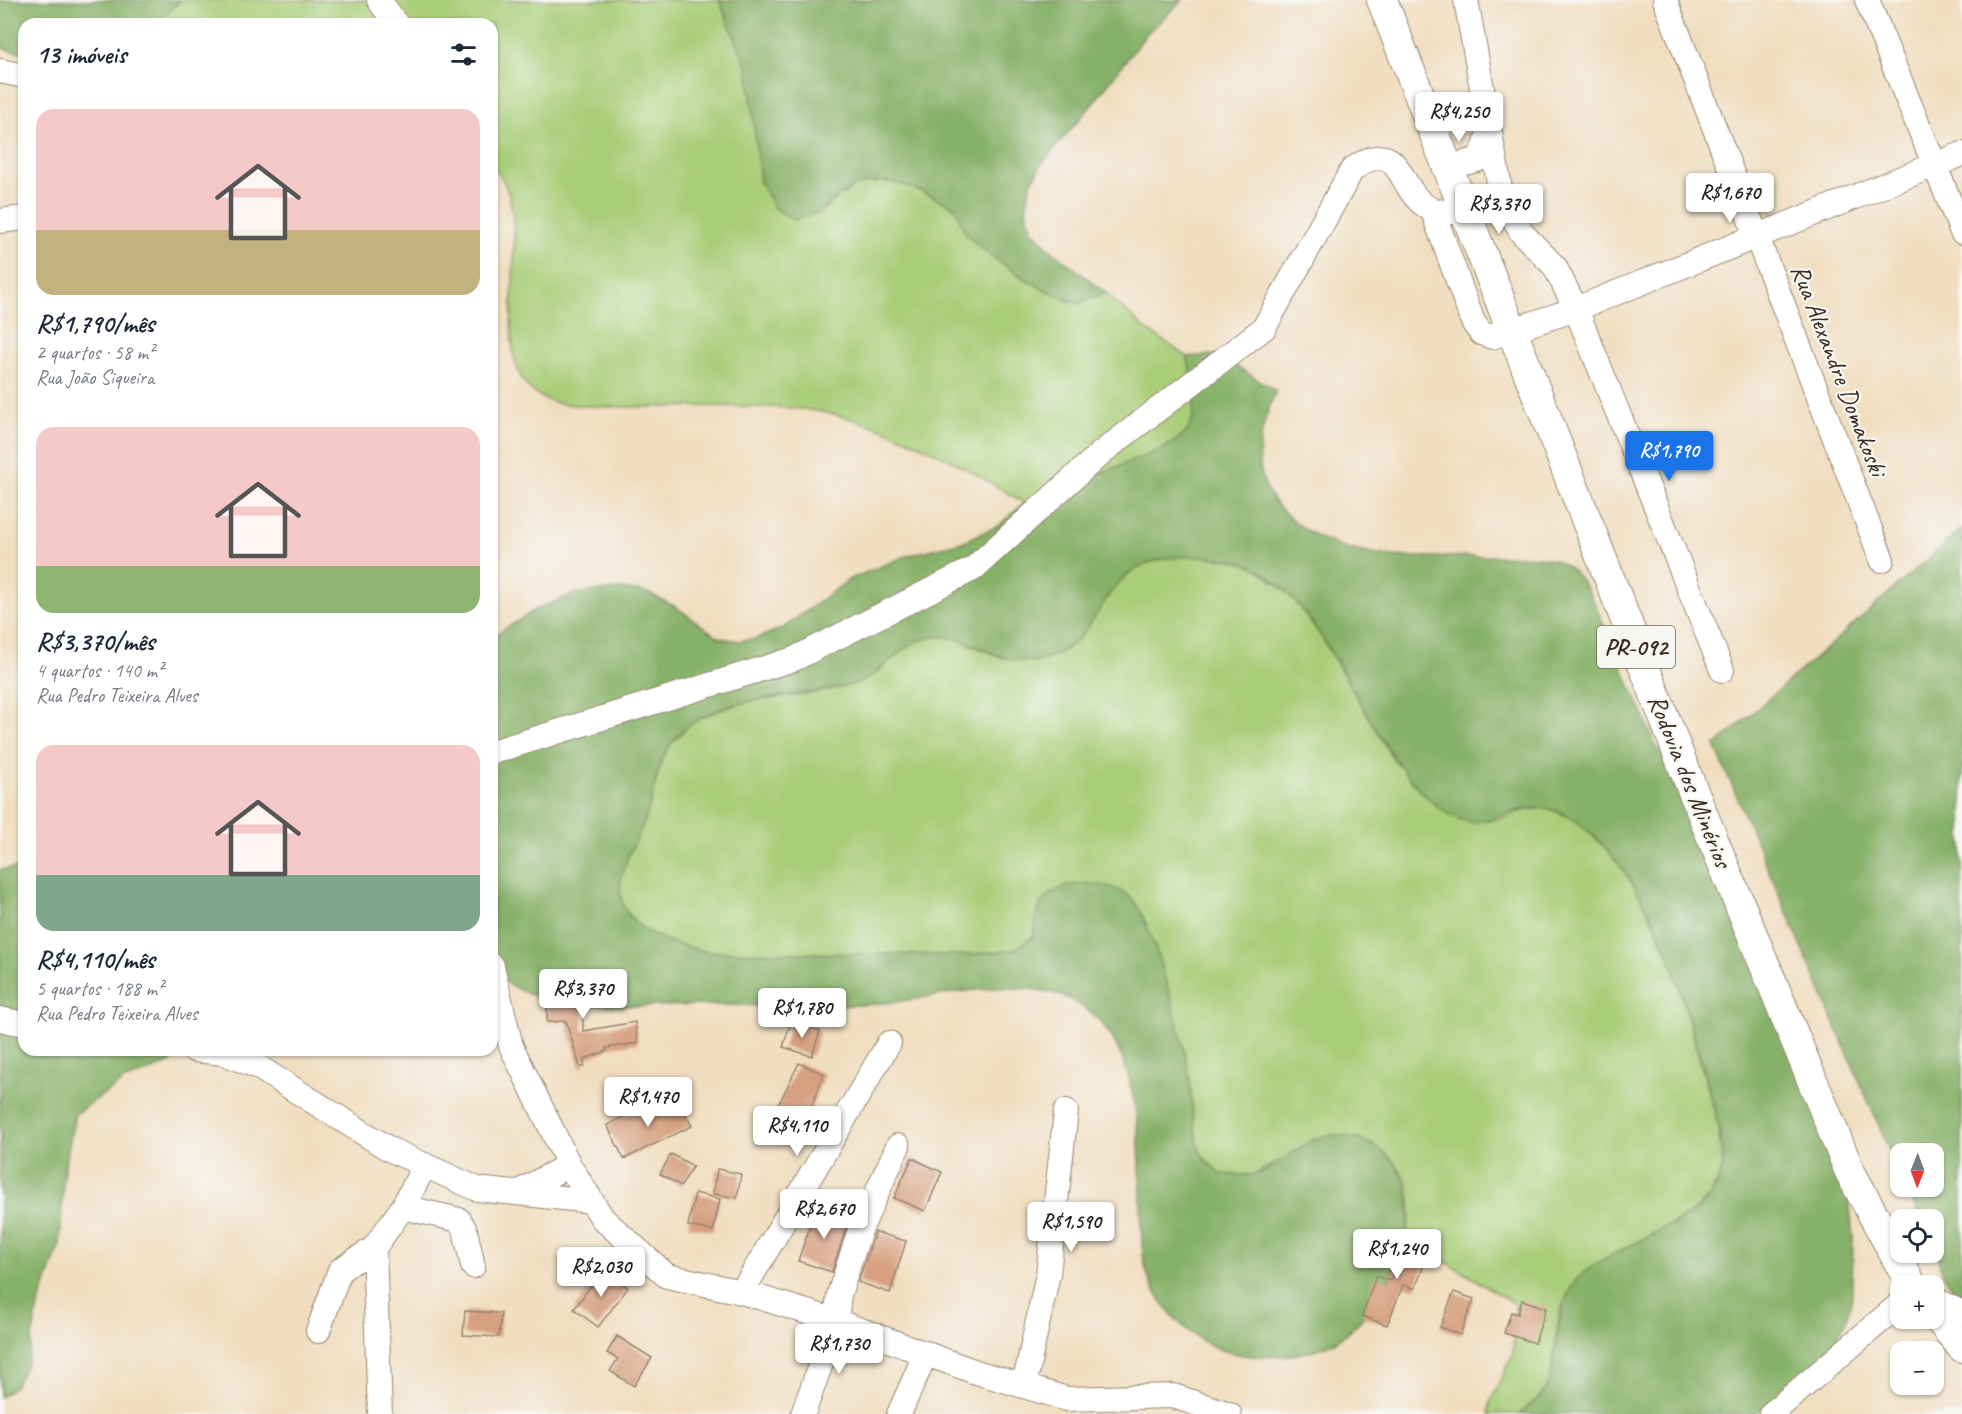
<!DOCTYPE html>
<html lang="pt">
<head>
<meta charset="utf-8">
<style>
  body { margin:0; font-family:Caveat,sans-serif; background:#f6f6f7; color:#1f2937; height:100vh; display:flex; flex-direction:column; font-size:22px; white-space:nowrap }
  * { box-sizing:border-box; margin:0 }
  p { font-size:20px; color:#747a83 }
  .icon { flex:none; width:33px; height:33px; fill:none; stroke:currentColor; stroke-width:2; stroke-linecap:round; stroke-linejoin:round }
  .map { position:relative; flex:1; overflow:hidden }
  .panel { position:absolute; left:18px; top:18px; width:480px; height:1038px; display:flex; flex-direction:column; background:#fff; border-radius:18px; box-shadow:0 2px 4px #0004 }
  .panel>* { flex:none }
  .needle { width:39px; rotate:181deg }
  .buttons { position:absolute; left:1890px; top:1143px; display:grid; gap:12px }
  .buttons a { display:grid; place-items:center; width:54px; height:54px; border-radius:12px; background:#fff; box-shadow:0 2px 4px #0004; font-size:30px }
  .price { position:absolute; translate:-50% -51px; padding:0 14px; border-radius:6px; background:#fff; color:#222; font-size:20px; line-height:39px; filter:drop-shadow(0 2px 3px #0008) }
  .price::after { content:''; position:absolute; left:50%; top:36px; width:18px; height:14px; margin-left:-9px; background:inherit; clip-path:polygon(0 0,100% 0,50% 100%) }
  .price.on { background:#1a73e8; color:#fff }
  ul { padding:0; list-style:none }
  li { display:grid; align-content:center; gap:12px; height:318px; padding:0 18px }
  li span { display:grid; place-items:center; height:186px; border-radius:18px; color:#555 }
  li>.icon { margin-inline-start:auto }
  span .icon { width:108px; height:108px; fill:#fffc; stroke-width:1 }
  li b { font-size:26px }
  h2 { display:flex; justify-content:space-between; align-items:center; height:72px; padding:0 18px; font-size:26px }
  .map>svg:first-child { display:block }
</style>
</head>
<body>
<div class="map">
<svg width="1962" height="1414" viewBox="0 0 1962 1414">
  <rect width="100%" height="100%" fill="#f6f6f2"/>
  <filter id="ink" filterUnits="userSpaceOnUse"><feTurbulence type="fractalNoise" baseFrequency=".0167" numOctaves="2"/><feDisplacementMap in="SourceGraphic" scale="12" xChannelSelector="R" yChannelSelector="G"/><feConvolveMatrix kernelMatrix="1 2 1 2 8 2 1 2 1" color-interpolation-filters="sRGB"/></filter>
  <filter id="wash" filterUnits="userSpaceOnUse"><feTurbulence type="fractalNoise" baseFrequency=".008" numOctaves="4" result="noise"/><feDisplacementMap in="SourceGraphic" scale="24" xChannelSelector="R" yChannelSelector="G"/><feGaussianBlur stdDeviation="1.35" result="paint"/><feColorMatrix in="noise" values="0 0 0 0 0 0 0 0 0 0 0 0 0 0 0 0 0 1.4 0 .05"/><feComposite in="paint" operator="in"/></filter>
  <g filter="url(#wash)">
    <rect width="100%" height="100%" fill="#f1dec0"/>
    <path fill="#a9ce78" stroke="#727c4b" stroke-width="1.5" d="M181 0H719L748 69 760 181 774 208 819 214C832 203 845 190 861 183 891 171 929 195 955 207L966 233 1020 276 1058 296 1080 303 1106 293 1144 328 1188 357C1191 379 1201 410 1188 430 1174 453 1054 491 1024 503 956 461 872 413 791 408 743 405 694 406 646 407 619 407 591 408 565 404 552 403 538 397 528 387 487 344 541 211 492 166V24H156Z
      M1181 555 1225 558 1253 566 1290 594 1322 638 1392 757 1432 802 1454 817 1496 820 1522 811 1546 808 1577 820 1609 852 1633 882 1671 959 1717 1121 1723 1168 1709 1197 1689 1215 1614 1254 1560 1309 1550 1380 1540 1397 1518 1414H1489L1490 1403 1513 1354 1515 1304 1435 1255 1402 1252 1411 1212 1408 1183 1391 1158 1369 1144 1346 1136 1277 1162 1253 1175 1220 1174 1200 1153 1194 1125 1188 1070 1146 923 1040 904 1033 937 1014 950 963 955 709 952 668 943 637 925 623 906 619 889 623 868 646 818 662 759 669 746 691 723 723 709 751 701 817 693 861 682 919 638 949 636 1003 658 1037 662 1060 653 1080 637 1113 587 1130 571 1153 560Z"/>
    <path fill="#86b168" stroke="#606e43" stroke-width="1.5" d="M0 0H181L156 24H24V53L0 48Z
      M719 0H1183L1148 32 1091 106 1042 163 1030 186 1026 209 1032 230 1051 250 1106 293C1099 295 1088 302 1080 303 1058 303 979 252 966 233 961 226 959 215 955 207 919 190 879 167 842 194 820 210 823 213 794 220L774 208 760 181 748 69Z
      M1211 355 1228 361 1276 391C1259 428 1249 473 1278 506 1334 569 1419 556 1496 556 1516 556 1539 555 1559 562 1575 568 1584 584 1592 598L1840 1166 1849 1195 1853 1239 1852 1297 1846 1321 1831 1347 1794 1384 1755 1414H1518C1526 1408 1536 1402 1542 1394 1562 1367 1550 1319 1574 1283 1587 1265 1616 1253 1636 1243 1659 1230 1691 1219 1708 1199 1713 1193 1720 1178 1722 1170 1728 1140 1697 1048 1688 1015 1670 949 1644 887 1596 838 1581 824 1563 809 1542 808 1495 807 1479 843 1432 802 1363 740 1331 609 1254 567 1238 559 1220 558 1202 557 1087 550 1116 640 1043 659 1006 670 977 638 942 637 903 636 892 667 861 682 860 683 842 687 841 687 784 701 701 693 667 750 656 768 654 792 648 811 641 835 625 855 621 880 613 930 671 944 709 952L963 955 1014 950 1033 937C1038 911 1036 898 1064 887 1082 880 1119 884 1133 900 1153 923 1181 1034 1188 1068 1193 1095 1191 1123 1200 1150 1202 1159 1214 1167 1220 1174 1230 1174 1241 1176 1251 1175 1286 1169 1303 1128 1346 1136 1456 1158 1401 1297 1339 1339 1309 1358 1261 1360 1228 1352 1193 1342 1160 1309 1148 1276 1140 1254 1142 1230 1141 1208 1139 1133 1143 1018 1053 993 1001 979 946 996 894 1002 837 1009 777 1005 719 1005 672 1005 622 1008 575 1004 545 1002 513 992 492 971V637L535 610 576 593 622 589 648 593 676 607 718 637 738 641 755 639 783 628 850 579 906 556 962 542 998 526 1024 503 1165 448 1187 432 1193 419 1194 394 1188 357Z
      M1962 529V1297C1937 1279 1934 1247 1934 1220L1920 1219 1906 1187 1934 1186V1154H1900V1175L1715 746Z
      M24 867V1050H190L163 1066 125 1080 75 1114 64 1170 60 1244 38 1307 27 1363 15 1386 0 1397V870Z"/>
    <g id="blocks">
      <path fill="#d7a181" d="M547 977H582L583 1031 635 1022 638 1043 606 1048 607 1051 584 1059V1067H580L566 1021 547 1022Z
        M791 1022 820 1031 812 1056 783 1047Z
        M799 1063 824 1074 808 1116 791 1146 765 1132Z
        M677 1099 692 1126 624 1159 607 1125 641 1108 644 1116Z
        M671 1154 693 1166 681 1186 660 1174Z
        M912 1158 942 1172 925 1211 894 1198Z
        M717 1169 741 1174 737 1198 713 1194Z
        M695 1193 720 1199 713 1231 688 1226Z
        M816 1208 849 1219 832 1272 798 1261Z
        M875 1232 906 1241 890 1293 858 1282Z
        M1408 1234 1432 1244 1415 1289 1403 1285 1387 1325 1362 1316 1376 1276 1390 1281Z
        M603 1269 628 1288 598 1327 574 1309Z
        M1454 1292 1474 1299 1460 1335 1440 1327Z
        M1522 1300 1546 1308 1535 1343 1504 1333 1511 1312 1518 1314Z
        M465 1311 501 1313 499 1337 463 1335Z
        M617 1336 652 1358 634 1386 610 1371 618 1359 607 1353Z"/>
    </g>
  </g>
  <g filter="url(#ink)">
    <use href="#blocks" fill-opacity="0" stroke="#96846f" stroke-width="1.5"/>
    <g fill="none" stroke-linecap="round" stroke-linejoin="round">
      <defs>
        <path id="minor" d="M379 0 396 24
          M1466 0 1501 194 1521 232 1555 267 1576 309 1722 670
          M1665 0 1882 560
          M1867 0 1962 232
          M0 71 24 76
          M1447 167 1477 160 1485 148 1488 135
          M1432 209 1473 322 1481 333 1492 337 1576 309 1962 154
          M0 221 24 218
          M492 752 794 659 973 569 1101 453 1264 328 1352 170C1405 130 1395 195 1433 210 1443 213 1456 212 1466 212
          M492 966 511 1046 569 1165 603 1219 667 1276 742 1292 836 1321 976 1372 1067 1399 1173 1396 1229 1414
          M0 1019 24 1024
          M194 1050 224 1053 258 1067 389 1149 477 1189 591 1201
          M517 1193 569 1165
          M403 1207 459 1220 465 1230 473 1266
          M742 1292 889 1043
          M1934 1299 1962 1313
          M318 1331 340 1270 374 1248
          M1024 1386 1048 1274 1066 1111
          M380 1414 374 1248 403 1207 425 1165
          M803 1414 836 1321 839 1295 860 1230 898 1146
          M899 1414 926 1353
          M1771 1414 1900 1304"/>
        <path id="major" d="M1382 0 1693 791 1850 1172 1912 1286
          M1934 1313 1962 1347"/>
      </defs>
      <use href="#minor" stroke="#96846f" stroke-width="26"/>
      <use href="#major" stroke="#96846f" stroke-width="32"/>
      <use href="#minor" stroke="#fff" stroke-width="24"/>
      <use href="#major" stroke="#fff" stroke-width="30"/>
    </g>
  </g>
  <g text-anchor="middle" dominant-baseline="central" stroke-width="4.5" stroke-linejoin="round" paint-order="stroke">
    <rect fill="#f6f6f2" stroke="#73675e" stroke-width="1.5" x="1597" y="626" width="78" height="42" rx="4.5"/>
    <g font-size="24" font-weight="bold" fill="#3b2a1e">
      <text x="1636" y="647">PR-092</text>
    </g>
    <g font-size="26" fill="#3b2a1e" stroke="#f6f6f2">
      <text transform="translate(1839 370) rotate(69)">Rua Alexandre Domakoski</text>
      <text transform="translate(1690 781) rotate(68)">Rodovia dos Minérios</text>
    </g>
  </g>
</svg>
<div class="buttons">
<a><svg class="needle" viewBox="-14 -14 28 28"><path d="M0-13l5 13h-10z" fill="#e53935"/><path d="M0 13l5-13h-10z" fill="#747a83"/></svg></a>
<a><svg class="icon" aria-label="locate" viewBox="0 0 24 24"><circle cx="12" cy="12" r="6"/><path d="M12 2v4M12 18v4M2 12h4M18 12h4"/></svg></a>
<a>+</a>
<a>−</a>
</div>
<b class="price" style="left:1459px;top:143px">R$4,250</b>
<b class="price" style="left:1730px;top:224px">R$1,670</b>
<b class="price" style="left:1499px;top:235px">R$3,370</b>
<b class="price on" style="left:1669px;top:482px">R$1,790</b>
<b class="price" style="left:583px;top:1020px">R$3,370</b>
<b class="price" style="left:802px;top:1039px">R$1,780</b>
<b class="price" style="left:648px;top:1128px">R$1,470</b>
<b class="price" style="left:797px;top:1157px">R$4,110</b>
<b class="price" style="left:824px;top:1240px">R$2,670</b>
<b class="price" style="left:1071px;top:1253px">R$1,590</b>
<b class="price" style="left:1397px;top:1280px">R$1,240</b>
<b class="price" style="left:601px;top:1298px">R$2,030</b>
<b class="price" style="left:839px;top:1375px">R$1,730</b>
<section class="panel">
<h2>13 imóveis<svg class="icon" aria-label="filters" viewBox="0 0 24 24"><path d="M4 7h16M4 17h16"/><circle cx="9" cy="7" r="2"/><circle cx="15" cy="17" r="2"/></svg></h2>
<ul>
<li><span style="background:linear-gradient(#f6c9c9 65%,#c2b280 0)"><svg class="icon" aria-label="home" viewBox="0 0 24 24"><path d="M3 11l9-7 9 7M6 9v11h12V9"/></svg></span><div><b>R$1,790/mês</b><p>2 quartos · 58 m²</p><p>Rua João Siqueira</p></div></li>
<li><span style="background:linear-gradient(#f6c9c9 75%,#8fb573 0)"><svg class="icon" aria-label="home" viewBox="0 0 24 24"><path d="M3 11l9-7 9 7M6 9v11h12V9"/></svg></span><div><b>R$3,370/mês</b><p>4 quartos · 140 m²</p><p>Rua Pedro Teixeira Alves</p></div></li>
<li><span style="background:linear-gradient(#f6c9c9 70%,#7fa58c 0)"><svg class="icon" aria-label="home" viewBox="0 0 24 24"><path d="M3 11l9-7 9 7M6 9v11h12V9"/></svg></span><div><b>R$4,110/mês</b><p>5 quartos · 188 m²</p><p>Rua Pedro Teixeira Alves</p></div></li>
</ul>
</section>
</div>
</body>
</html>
